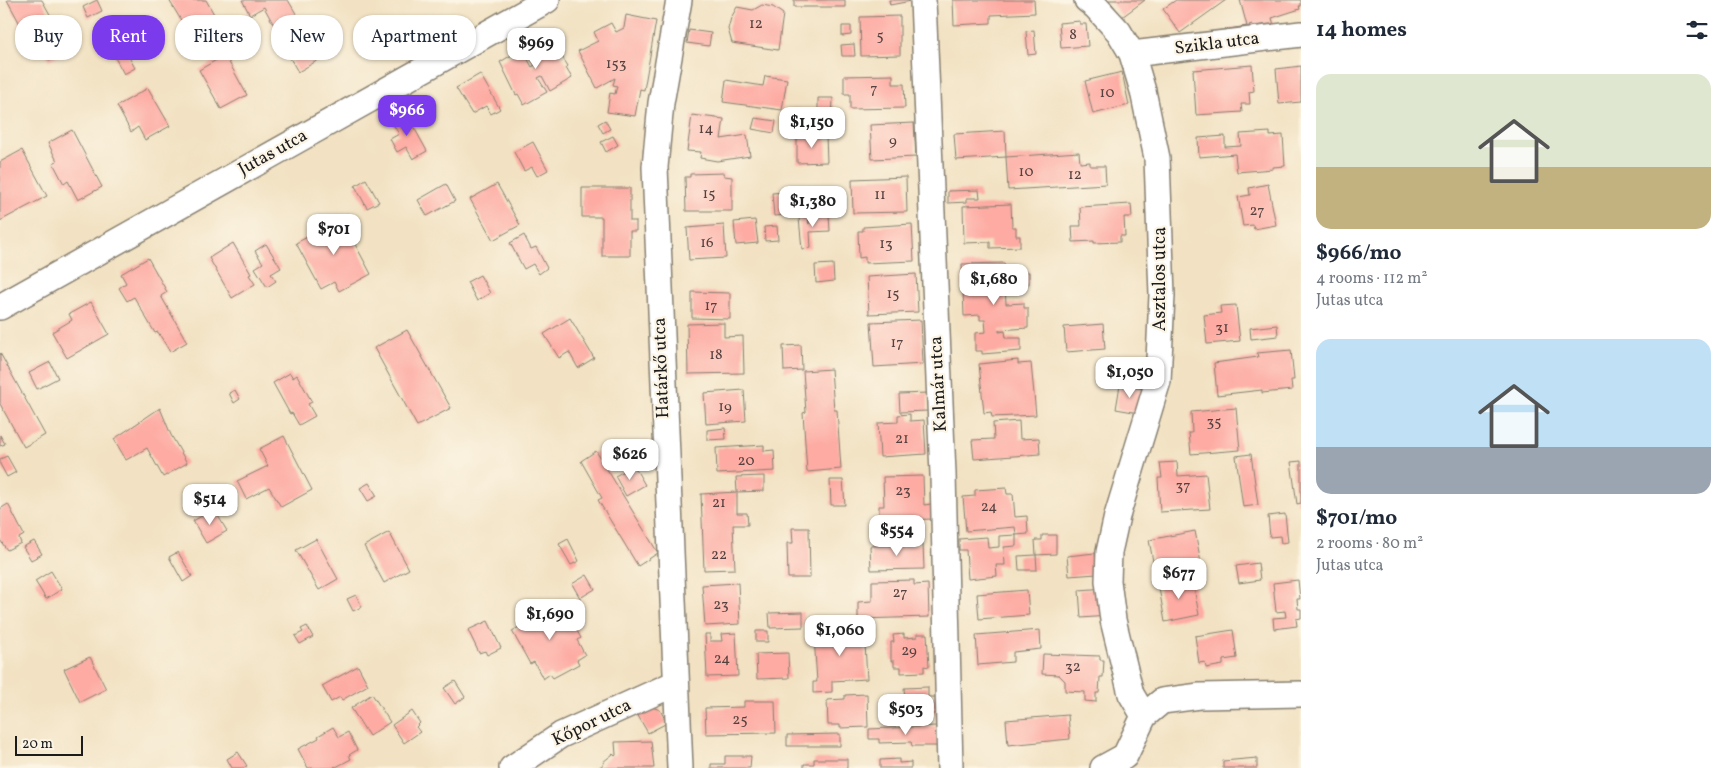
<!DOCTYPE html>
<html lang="en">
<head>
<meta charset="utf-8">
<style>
  body { margin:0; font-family:Vollkorn,serif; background:#f6f6f7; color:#1f2937; height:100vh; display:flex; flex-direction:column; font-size:19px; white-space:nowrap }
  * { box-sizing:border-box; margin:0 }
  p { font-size:16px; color:#747a83 }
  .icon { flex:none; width:28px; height:28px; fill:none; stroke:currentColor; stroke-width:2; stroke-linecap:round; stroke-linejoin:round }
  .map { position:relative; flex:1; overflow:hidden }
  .side { display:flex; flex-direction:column; background:#fff; width:425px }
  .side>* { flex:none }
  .banner { position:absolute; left:15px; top:15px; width:475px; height:45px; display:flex; gap:10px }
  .scale { position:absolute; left:15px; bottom:12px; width:68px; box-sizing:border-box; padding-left:5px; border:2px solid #1c1c1c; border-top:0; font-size:14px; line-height:18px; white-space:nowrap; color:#1c1c1c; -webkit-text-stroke:4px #fcf5e5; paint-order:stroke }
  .price { position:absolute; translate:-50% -42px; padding:0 11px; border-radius:10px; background:#fff; color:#222; font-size:16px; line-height:32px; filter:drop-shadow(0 1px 2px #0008) }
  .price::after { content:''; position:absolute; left:50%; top:30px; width:15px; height:11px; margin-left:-8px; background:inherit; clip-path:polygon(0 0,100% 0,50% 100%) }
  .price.selected { background:#7c3aed; color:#fff }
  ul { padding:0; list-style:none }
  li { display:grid; align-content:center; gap:10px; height:265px; padding:0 15px }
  li span { display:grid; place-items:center; height:155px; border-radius:15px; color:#555 }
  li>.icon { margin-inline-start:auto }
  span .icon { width:90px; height:90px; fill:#fffc; stroke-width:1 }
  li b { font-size:21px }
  h2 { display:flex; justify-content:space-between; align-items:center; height:60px; padding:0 15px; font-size:21px }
  .pill { padding:0 18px; border-radius:20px; background:#fff; box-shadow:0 1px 4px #0004; font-size:18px; line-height:45px }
  .pill.selected { background:#7c3aed; color:#fff }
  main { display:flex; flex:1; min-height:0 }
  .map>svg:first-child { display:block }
</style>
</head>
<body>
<main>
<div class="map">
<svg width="1301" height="768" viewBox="0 0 1301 768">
  <rect width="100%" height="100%" fill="#fcf5e5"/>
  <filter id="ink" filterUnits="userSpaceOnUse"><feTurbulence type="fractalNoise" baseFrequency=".02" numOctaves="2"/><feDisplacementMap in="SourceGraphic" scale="10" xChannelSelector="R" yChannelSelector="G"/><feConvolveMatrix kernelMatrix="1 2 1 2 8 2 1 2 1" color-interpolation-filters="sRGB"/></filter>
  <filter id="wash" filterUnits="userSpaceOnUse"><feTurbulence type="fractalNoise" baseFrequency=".0096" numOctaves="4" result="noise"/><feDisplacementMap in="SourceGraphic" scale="20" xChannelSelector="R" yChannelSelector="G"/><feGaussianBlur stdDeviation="1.12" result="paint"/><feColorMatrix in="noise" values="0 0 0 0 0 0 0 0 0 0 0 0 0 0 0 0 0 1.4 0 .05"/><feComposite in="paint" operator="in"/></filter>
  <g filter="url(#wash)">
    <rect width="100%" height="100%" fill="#f2e2c3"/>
    <g id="blocks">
      <path fill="#fdaba3" d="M7 0H42L64 40 58 43 64 52 49 60 44 51 37 55Z
        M97 0 102 11 88 18 83 7Z
        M169 0H206L215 16 188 32Z
        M242 0H288L298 17 276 29 264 7 250 15Z
        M794 0H845V7H794Z
        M889 0H911V1L890 5Z
        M953 0H1034L1035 13 991 15V23L954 25Z
        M1109 0H1145L1122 17Z
        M1176 0H1226L1180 33 1163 9Z
        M1240 0H1301V6H1299L1300 9 1272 18 1275 29 1255 35 1252 24 1249 25 1252 34 1231 38 1229 29 1247 26Z
        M762 5 773 7 783 14 778 50 732 43 728 29 731 18 737 7 753 10Z
        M626 15 656 21 644 90 640 89 635 116 607 112 610 93 615 94 617 86 613 85 615 78 597 88 578 51 598 41 594 32 611 23 616 32 624 28Z
        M900 16V55L861 56 860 17Z
        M1080 21V24H1086L1088 46 1061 48 1059 23Z
        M842 26H851V35L842 36Z
        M689 30 711 33 709 46 687 43Z
        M1034 30 1036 54 1028 55 1026 31Z
        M548 35 568 66 566 68 572 78 550 91 542 76 538 78 547 92 524 105 518 94 516 95 500 62 522 49 532 67 535 65 525 47Z
        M307 36 320 59 298 72 285 49Z
        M854 44 855 56H842L841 45Z
        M124 48 135 68 124 74 113 54Z
        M225 55 247 95 221 109 199 70Z
        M1252 65 1254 91 1249 92 1250 104H1241L1242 112 1196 115 1193 70Z
        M1301 66V102L1279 104 1276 69Z
        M1122 72 1129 105 1093 114 1085 81Z
        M480 74 500 109 491 114 486 106 472 114 456 88Z
        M893 75V84H904L905 108 850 109V94H844V76Z
        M765 76 787 79 782 110 723 102 726 80 763 86Z
        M148 88 170 126 145 140 138 127 131 132 117 106Z
        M818 98H833L832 122 787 121 789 109 818 110Z
        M406 113 427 151 413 159 406 147 397 152 390 139 399 134 391 121Z
        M692 115 724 119 721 139 747 135 750 156 717 161 700 158 701 152 687 151Z
        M755 118 776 121 774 133 752 129Z
        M605 120 610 129 603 133 598 124Z
        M914 123 916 157 872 159 870 125Z
        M72 130 102 187 78 200 68 181 64 184 53 163 57 161 48 143Z
        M1005 131 1006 157 956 160 954 134Z
        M1270 132V136L1283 135 1285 166 1273 167V169L1237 172 1235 154 1199 157 1198 138 1225 136V147L1241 146 1240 134Z
        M826 135 827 162 797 163V136Z
        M613 136 618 145 606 152 601 142Z
        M533 142 548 170 537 176 532 167 524 171 514 152Z
        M22 150 47 196 0 221V162Z
        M1079 152 1080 163 1090 162V166H1105L1106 184 1008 190 1006 157Z
        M724 173V176L732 177V211H686L685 177H690V174Z
        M906 177 907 212 853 213 852 179Z
        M366 179 379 202 367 208 355 186Z
        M446 184 455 201 427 216 418 200Z
        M497 184 520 225 493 240 470 199Z
        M1268 184 1276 225 1254 229 1253 225 1243 226 1238 197 1250 195 1249 188Z
        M582 188H630V221H636V231H630V256H602V217H582Z
        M813 190 815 213 774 216 772 193Z
        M979 190 980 198H967V202L948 203V191Z
        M1011 204 1012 227H1016V236H1020V247L990 248V242L964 243 963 206Z
        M1131 204 1132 217H1124L1125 236H1120V242L1094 243V241L1073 242 1072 226H1081L1080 207Z
        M829 215 830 231 810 232 811 248 802 249 799 218 808 217 809 224V217Z
        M340 216 371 274 339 291 334 282 321 289 296 243 313 234 312 231Z
        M755 220 758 243 736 245 734 222Z
        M912 224 914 261 865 263V257L859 258 858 231H863V227Z
        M724 225 726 258 689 260 687 228Z
        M777 226 778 240 765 241 764 227Z
        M524 235 531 249 536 247 547 268 539 274 533 264 524 269 510 243Z
        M233 243 251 274 249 275 255 284 232 298 209 258Z
        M266 244 281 268 271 274 276 281 267 287 255 268 263 263 255 251Z
        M148 258 167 292 161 296 187 342 170 352 158 332 155 333 134 297 127 301 119 288 126 283 121 274Z
        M1004 263 1005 273 1029 272V284L1005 285 1006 304 1024 303V308H1028V328L999 330V332L1005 331 1006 338H1021V351L982 354V351H975V333L986 332 985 320H980V315L964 316 962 264Z
        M833 264 834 281 816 283 815 265Z
        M916 274 918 312 869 314 867 277Z
        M480 275 490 293 477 301 467 282Z
        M692 292 730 293V319L692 318Z
        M91 302 109 334 67 358 52 332 72 320 69 314Z
        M1236 305 1240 341 1207 344 1204 315 1221 313 1220 306Z
        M570 318 594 358 578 368 569 352 559 358 544 334Z
        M921 320 923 364 874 367 871 322Z
        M724 323V337L743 336 744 373 688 374 687 324Z
        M1103 324 1105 349 1066 352 1064 327Z
        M1277 325 1278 336 1251 339 1250 328Z
        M407 330 451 408 417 426 374 348Z
        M801 345 802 370 784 371 783 346Z
        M1291 350 1294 380H1291L1292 390 1262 393V390L1217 395 1214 363 1258 357 1257 353Z
        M0 353 45 435 24 447 0 404Z
        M1018 360V364L1031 363 1036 415 992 417 991 412 984 413 979 364Z
        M50 362 58 378 37 389 29 373Z
        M831 369 834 410H837L841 469 807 472 803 413 806 412 803 371Z
        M290 373 293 378 297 375 312 402 308 404 315 416 299 425 292 413 290 414 273 383Z
        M1120 385 1143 389 1139 413 1116 409Z
        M235 390 240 399 234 403 229 393Z
        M744 390 746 421 706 424 704 393Z
        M928 393V411L900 412 899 394Z
        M160 408 171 435 187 463 163 477 147 448 126 460 114 439Z
        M1236 408 1240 450 1191 454 1189 433H1192L1191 412Z
        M910 414V421L924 420 926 454 880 457 878 423 898 422V415Z
        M1019 421 1020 439 1039 438 1040 454 974 459 972 440 994 439 993 423Z
        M725 428 726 439 707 440V430Z
        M0 435 5 444 0 446Z
        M284 436 312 490 281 507 269 487 246 499 237 481 268 466 259 449Z
        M764 445V451L774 450 775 471 717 474 716 448Z
        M596 451 658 553 638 566 598 500 602 498 581 461Z
        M1251 454 1258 505 1243 507 1236 456Z
        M7 456 16 472 7 477 0 464V459Z
        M1301 461V503L1297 504 1291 462Z
        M1177 462 1178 476 1206 474 1210 509 1160 512 1158 478H1162L1160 463Z
        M634 466 645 485 626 496 615 476Z
        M764 476V491L737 492 736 477Z
        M923 476 924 505 931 504 932 519 879 521V506H884L883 477Z
        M830 480H843L845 505H831Z
        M369 483 377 496 368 501 360 488Z
        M1006 488 1007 494H1013L1015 517 1027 516 1028 534 1016 535V546L1004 547 1005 565H996L997 576 968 579 966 550H959V539L987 537 988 548 999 547V536L1016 535 1015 527 966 531 963 497 975 496V490Z
        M737 492V513H747L748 525H733L735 569 704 570 701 494Z
        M8 504 24 535 19 538 21 543 7 550 0 540V509Z
        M214 509 227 531 206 543 193 521Z
        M1285 514 1288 542 1281 543 1280 536 1270 537 1268 516Z
        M792 528H809L810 578H788L787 543H793Z
        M1195 531 1201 563 1155 572 1149 540Z
        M389 532 409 569 384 583 364 546Z
        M1042 535H1056V554L1036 555 1037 570H1019L1018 556 1036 555 1035 540H1042Z
        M316 539 338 579 319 590 296 550Z
        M568 539 579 561 571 565 559 544Z
        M34 541 42 554 31 560 23 547Z
        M923 544 924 569 871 570 870 546Z
        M178 552 192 576 183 582 169 557Z
        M1095 553 1097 574 1069 576 1067 556Z
        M1258 563 1260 580 1239 583 1236 566Z
        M51 571 62 589 46 599 35 581Z
        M587 575 595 589 580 598 572 584Z
        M1184 577 1185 583 1193 582 1199 615 1165 622 1159 588 1169 586 1168 581Z
        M914 580V585L928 584 929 617 858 619V602L872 601V581Z
        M1298 580 1300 599H1297L1298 609H1301V618L1296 619 1297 626 1274 629 1273 618 1286 617 1285 611 1276 612 1273 583Z
        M738 583 740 624 705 626 702 585Z
        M1106 588 1108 616 1081 618 1079 590Z
        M1027 590 1029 615 979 619 977 594Z
        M356 595 362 607 353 611 347 599Z
        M562 604 581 638 577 640 585 655 577 660 579 664 553 678 550 674 543 679 534 662 530 664 512 631 527 623 524 618 545 606 547 611Z
        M803 612V627L770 628 769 613Z
        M488 621 501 648 487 655 485 651 479 653 468 630Z
        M307 626 313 637 300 644 295 636 303 632 301 629Z
        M864 626 867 679 832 681V692L813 693V682H817L814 636H822V629Z
        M1040 630 1041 649 1013 652V662L978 665 976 635Z
        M1233 630 1237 658 1223 660V665L1206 668 1205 662 1199 663 1195 636Z
        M756 631H768V642H756Z
        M736 633 738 676 707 677 705 634H710V641H722L721 634Z
        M904 634V638L917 637V634H927L929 667 924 666V672L901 673V667H894V661H891V642H894L893 635Z
        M788 653 789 678 757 679 756 654Z
        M1043 654 1100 656V660H1104L1103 677H1100L1099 693H1096V702L1085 701V692L1065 691V681L1059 675 1042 674Z
        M90 657 106 689 80 702 64 669Z
        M358 666 368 685 342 700 340 697 331 702 322 686Z
        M455 681 465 697 455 704 444 688Z
        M928 687V697H936L937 714H929L930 721 890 724 889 709 906 708 904 688Z
        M372 694 390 722 369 736 351 708Z
        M867 694 868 727 840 728V725H828L827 700 845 699V695Z
        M744 701H775L776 733 706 734 705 708 744 707Z
        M652 707 660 710 667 723 648 733 637 714Z
        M412 711 420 723 416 727 420 732 404 743 392 725Z
        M1068 715 1070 739 1008 745 1006 720Z
        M936 726 937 746H912L911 742 879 743V739H869V729Z
        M333 727 339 737 348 732 357 750 349 755 351 759 336 767 335 766 333 768H308L298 749 319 738 318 736Z
        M840 734V746H787V735Z
        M651 741 654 768H598L604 764 603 762 613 754 615 756 616 755 615 742Z
        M238 752 247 766 243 768H232L227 759Z
        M725 756H751L750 768H711V764H725Z
        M1257 758V768H1223V761Z
        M814 759H847V768H804V764H814Z
        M899 759V763L911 762V768H880V760Z"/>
    </g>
  </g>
  <g filter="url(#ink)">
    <use href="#blocks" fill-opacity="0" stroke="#877f70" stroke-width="1"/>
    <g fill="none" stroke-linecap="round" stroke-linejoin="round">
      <defs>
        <path id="minor" d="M679 0 661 103 655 167 680 768
          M923 0 943 474 950 768
          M1087 0 1096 7 1119 32 1132 54 1143 91 1157 158 1162 295 1158 381 1117 516 1109 552 1108 581 1113 620 1131 694 1144 716
          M1132 54 1301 34
          M0 307 547 0
          M512 768 561 735 676 683
          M1103 768 1125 756 1144 716 1162 701 1200 696 1301 694"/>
      </defs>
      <use href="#minor" stroke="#877f70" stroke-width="28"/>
      <use href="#minor" stroke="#fff" stroke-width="25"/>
    </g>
  </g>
  <g text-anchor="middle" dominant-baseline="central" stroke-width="4.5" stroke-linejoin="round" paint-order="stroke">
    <g font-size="15" fill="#54403e">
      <text x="756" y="24">12</text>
      <text x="1073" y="35">8</text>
      <text x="880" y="36">5</text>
      <text x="616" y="64">153</text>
      <text x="874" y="89">7</text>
      <text x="1107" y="93">10</text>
      <text x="706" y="129">14</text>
      <text x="893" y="141">9</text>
      <text x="1026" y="172">10</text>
      <text x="1075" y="175">12</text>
      <text x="709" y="194">15</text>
      <text x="880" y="195">11</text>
      <text x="1257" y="211">27</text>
      <text x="707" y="243">16</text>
      <text x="886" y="244">13</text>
      <text x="893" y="294">15</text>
      <text x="711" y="306">17</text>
      <text x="1222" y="328">31</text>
      <text x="897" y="343">17</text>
      <text x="716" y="355">18</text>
      <text x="725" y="407">19</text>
      <text x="1214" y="422">35</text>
      <text x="902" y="439">21</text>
      <text x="746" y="461">20</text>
      <text x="1183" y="486">37</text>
      <text x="903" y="491">23</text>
      <text x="719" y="503">21</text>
      <text x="989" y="507">24</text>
      <text x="719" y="555">22</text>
      <text x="900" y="593">27</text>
      <text x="721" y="605">23</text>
      <text x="909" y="651">29</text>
      <text x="722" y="659">24</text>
      <text x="1073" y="667">32</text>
      <text x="740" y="720">25</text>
    </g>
    <g font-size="18" fill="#1c1c1c" stroke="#fcf5e5">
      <text transform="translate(1217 44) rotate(-7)">Szikla utca</text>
      <text transform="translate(273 153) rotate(-29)">Jutas utca</text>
      <text transform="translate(1160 279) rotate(-90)">Asztalos utca</text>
      <text transform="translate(662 368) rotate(-92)">Határkő utca</text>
      <text transform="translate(939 384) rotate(-93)">Kalmár utca</text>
      <text transform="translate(592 723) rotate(-26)">Kőpor utca</text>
    </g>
  </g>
</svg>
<div class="scale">20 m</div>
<b class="price" style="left:536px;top:70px">$969</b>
<b class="price selected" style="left:407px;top:137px">$966</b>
<b class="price" style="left:812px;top:149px">$1,150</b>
<b class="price" style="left:813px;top:228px">$1,380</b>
<b class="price" style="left:334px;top:256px">$701</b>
<b class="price" style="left:994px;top:306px">$1,680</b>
<b class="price" style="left:1130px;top:399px">$1,050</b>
<b class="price" style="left:630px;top:481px">$626</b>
<b class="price" style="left:210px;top:526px">$514</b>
<b class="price" style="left:897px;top:557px">$554</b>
<b class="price" style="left:1179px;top:600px">$677</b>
<b class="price" style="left:550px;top:641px">$1,690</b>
<b class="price" style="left:840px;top:657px">$1,060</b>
<b class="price" style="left:906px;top:736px">$503</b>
<div class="banner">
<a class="pill">Buy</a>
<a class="pill selected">Rent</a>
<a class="pill">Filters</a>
<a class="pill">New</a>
<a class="pill">Apartment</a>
</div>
</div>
<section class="side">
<h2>14 homes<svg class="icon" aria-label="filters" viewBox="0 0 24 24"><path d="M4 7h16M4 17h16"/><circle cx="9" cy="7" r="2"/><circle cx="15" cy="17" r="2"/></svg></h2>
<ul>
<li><span style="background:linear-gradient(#dfe7d0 60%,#c2b280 0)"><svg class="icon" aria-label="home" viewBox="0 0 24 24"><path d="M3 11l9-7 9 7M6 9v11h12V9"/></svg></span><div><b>$966/mo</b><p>4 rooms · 112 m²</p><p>Jutas utca</p></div></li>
<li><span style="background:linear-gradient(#bfe0f5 70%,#9aa5b1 0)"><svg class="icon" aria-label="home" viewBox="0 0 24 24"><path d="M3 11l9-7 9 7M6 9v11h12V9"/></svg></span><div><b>$701/mo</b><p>2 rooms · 80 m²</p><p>Jutas utca</p></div></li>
</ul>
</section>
</main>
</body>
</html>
